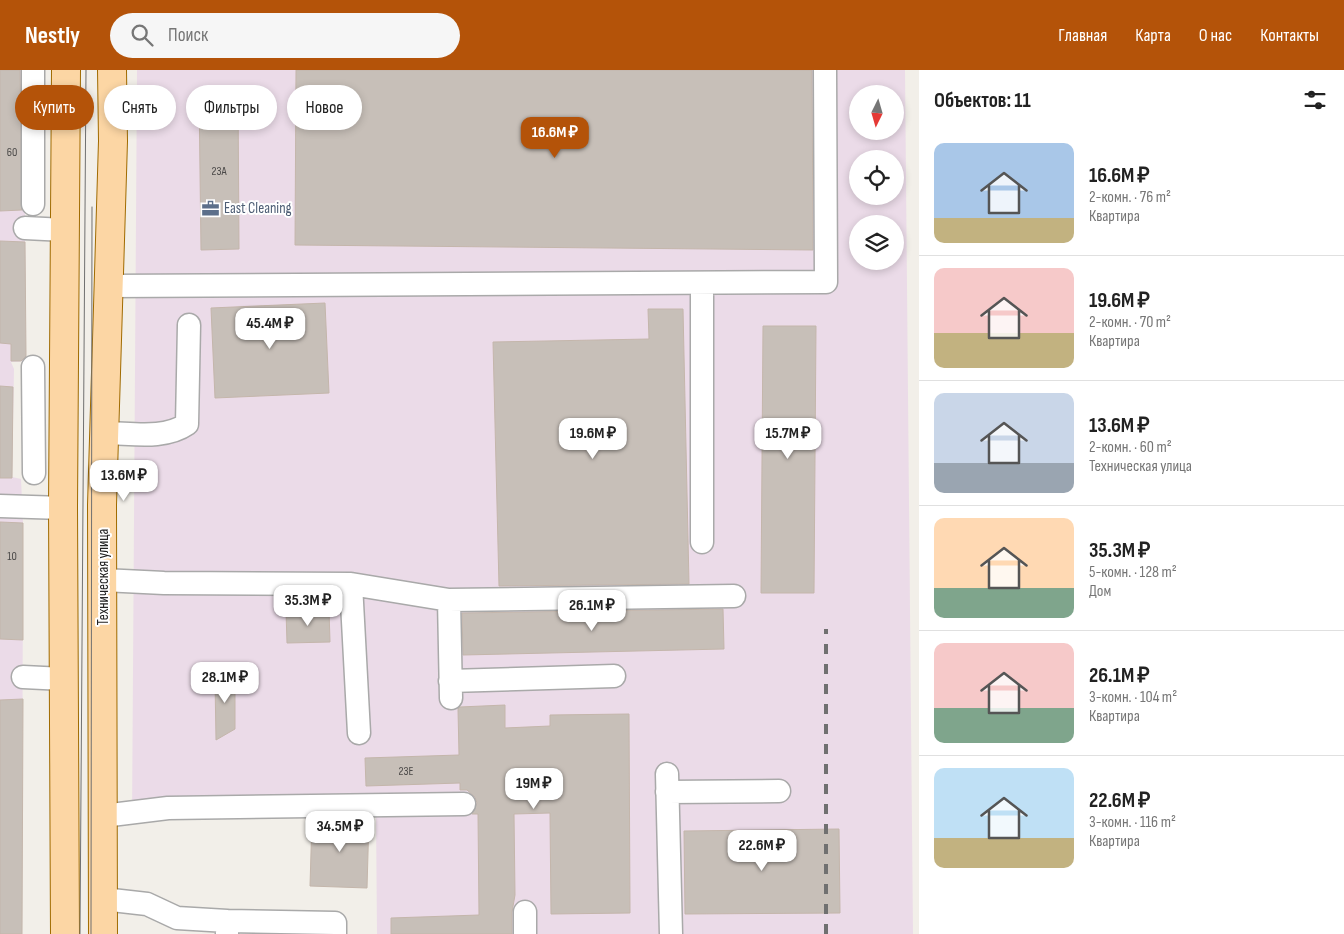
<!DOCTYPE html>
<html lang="ru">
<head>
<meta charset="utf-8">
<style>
  body { margin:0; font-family:"Sofia Sans Condensed",sans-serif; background:#f6f6f6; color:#222; height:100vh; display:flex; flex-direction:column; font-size:19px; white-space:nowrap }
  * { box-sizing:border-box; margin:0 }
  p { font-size:16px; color:#767676 }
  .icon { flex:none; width:28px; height:28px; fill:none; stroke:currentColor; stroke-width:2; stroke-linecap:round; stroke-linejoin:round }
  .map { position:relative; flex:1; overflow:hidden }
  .details { display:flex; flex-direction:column; background:#fff; width:425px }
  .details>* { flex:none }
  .guide { position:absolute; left:15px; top:15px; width:475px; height:45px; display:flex; gap:10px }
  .needle { width:32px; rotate:185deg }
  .controls { position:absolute; left:849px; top:15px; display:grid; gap:10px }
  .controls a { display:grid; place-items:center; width:55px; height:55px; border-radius:50%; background:#fff; box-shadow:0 2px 8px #0003; font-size:25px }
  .price { position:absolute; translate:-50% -42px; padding:0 11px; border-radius:10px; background:#fff; color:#222; font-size:16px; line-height:32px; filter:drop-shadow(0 1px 2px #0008) }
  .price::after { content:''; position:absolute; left:50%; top:30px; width:15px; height:11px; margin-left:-8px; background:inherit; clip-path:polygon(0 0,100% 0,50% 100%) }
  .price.current { background:#b45309; color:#fff }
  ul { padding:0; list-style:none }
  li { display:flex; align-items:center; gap:15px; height:125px; padding:0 15px }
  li+li { border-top:1px solid #e0e0e0 }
  li span { display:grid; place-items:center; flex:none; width:140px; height:100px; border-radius:10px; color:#555 }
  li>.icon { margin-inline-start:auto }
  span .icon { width:60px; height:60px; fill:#fffc; stroke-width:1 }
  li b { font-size:21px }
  h2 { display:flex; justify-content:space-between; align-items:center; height:60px; padding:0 15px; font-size:21px }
  .tag { padding:0 18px; border-radius:22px; background:#fff; box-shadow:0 2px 8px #0003; font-size:18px; line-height:45px }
  .tag.current { background:#b45309; color:#fff }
  header { display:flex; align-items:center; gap:30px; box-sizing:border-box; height:70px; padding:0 25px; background:#b45309; color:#fff }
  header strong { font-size:24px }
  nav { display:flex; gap:28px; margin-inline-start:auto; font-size:18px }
  .search { width:350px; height:45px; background:#f6f6f6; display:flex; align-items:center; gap:12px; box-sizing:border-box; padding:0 18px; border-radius:28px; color:#767676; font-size:19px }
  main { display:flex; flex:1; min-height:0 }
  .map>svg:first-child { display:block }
</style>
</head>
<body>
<header>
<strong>Nestly</strong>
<div class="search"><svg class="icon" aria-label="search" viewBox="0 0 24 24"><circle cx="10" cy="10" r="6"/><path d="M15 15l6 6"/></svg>Поиск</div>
<nav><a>Главная</a><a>Карта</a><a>О нас</a><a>Контакты</a></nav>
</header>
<main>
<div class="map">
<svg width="919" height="864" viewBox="0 0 919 864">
  <rect width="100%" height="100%" fill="#f2efe9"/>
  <path fill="#ebdbe8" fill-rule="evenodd" d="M0 0H24L26 291 11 292 14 299 12 407 21 409 23 453 22 864H0Z
    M137 0H905L913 864H377L376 744 132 751ZM858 24H895V61H858ZM858 89H895V126H858ZM858 154H895V191H858Z"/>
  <path fill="#c7bfb8" stroke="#c4b6ab" d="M0 0H20L22 140 0 141Z
    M296 0H812L813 180 295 175Z
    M199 22H238L239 179 201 180Z
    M0 171 25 172 26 286 21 291H11V274L0 273Z
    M325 233 329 323 215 328 211 238Z
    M648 239H683L689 514 499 516 493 272 649 269Z
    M763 256H816L814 523H761Z
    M0 316 13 317 12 408H0Z
    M0 452 23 453V570L0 569Z
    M723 539 724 579 463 585 462 543Z
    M329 540 330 572 287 573 286 541Z
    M235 599V659L216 670 215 610Z
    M23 629 22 864H0V630Z
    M505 635V658L550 656V645L629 644 630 843 551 844 550 743 514 744 515 825 512 842V864H391V848L479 845 478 744H472L477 733 475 727 467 720H460V713L366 716 365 688 459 685 458 639 460 637Z
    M369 748 367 818 310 816 312 749Z
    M839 759 840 843 685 844 684 761Z"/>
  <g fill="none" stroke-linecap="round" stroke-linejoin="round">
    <defs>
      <path id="minor" d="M33 0V134
        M25 158 65 160
        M702 213V472
        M109 216 826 212 825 0
        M33 297 34 403
        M105 363C131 363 164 370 187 354L189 255
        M0 436 63 438
        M103 510 164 513 351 514 449 530 734 526
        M351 514 359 663
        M449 530 451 628
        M23 607 64 609
        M450 611 614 606
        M667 704 671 864
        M667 722 779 721
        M103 746 168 738 464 734
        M103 829 147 834 177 848 227 851V864
        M525 842V864
        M227 851 335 853V864"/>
      <path id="major" d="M65 864 63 438 66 0
        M103 864 102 435 113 71 112 0"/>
    </defs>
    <use href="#minor" stroke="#a9a9a9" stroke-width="25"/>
    <use href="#major" stroke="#a06b00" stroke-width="30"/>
    <use href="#minor" stroke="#fff" stroke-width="22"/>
    <use href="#major" stroke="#fcd6a4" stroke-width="28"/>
    <path stroke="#707070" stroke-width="1" d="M80 864 86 0
      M91 864 92 137"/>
    <path stroke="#707070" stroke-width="4" stroke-dasharray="10 10" stroke-linecap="butt" d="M826 864V559"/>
  </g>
  <defs>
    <symbol id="office-bare" viewBox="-9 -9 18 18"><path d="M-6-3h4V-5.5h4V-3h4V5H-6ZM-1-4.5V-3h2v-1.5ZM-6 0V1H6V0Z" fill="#5c6f8a" stroke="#fff" stroke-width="2.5" paint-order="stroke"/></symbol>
  </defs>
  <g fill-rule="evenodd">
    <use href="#office-bare" x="198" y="126" width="25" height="25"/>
  </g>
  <g text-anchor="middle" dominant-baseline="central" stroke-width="4" stroke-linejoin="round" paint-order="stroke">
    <g font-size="12" fill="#4b4948">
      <text x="12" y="82">60</text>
      <text x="219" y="101">23А</text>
      <text x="12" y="486">10</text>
      <text x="406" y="701">23Е</text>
    </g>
    <g font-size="15" fill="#4e5e75" stroke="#fff" text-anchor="start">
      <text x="224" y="138">East Cleaning</text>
    </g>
    <g font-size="15" fill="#222" stroke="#fff">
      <text transform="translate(103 507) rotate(-90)">Техническая улица</text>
    </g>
  </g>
</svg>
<div class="controls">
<a><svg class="needle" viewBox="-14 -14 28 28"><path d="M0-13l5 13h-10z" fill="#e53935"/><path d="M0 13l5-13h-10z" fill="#767676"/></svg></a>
<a><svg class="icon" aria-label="locate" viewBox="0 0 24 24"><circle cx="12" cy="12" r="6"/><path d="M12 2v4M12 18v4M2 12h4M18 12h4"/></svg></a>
<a><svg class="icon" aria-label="layers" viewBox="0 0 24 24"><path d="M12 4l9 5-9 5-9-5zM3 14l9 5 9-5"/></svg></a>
</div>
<b class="price current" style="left:555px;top:89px">16.6M ₽</b>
<b class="price" style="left:270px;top:280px">45.4M ₽</b>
<b class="price" style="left:593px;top:390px">19.6M ₽</b>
<b class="price" style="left:788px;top:390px">15.7M ₽</b>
<b class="price" style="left:124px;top:432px">13.6M ₽</b>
<b class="price" style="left:308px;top:557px">35.3M ₽</b>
<b class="price" style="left:592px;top:562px">26.1M ₽</b>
<b class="price" style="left:225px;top:634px">28.1M ₽</b>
<b class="price" style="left:534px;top:740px">19M ₽</b>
<b class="price" style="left:340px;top:783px">34.5M ₽</b>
<b class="price" style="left:762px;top:802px">22.6M ₽</b>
<div class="guide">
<a class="tag current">Купить</a>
<a class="tag">Снять</a>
<a class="tag">Фильтры</a>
<a class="tag">Новое</a>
</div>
</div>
<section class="details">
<h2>Объектов: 11<svg class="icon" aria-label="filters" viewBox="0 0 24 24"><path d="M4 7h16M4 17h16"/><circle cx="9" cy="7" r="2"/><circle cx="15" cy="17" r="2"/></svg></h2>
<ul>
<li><span style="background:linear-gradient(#a9c7e8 75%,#c2b280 0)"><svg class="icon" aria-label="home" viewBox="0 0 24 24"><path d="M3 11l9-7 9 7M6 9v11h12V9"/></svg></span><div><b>16.6M ₽</b><p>2-комн. · 76 m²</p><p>Квартира</p></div></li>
<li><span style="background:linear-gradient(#f6c9c9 65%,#c2b280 0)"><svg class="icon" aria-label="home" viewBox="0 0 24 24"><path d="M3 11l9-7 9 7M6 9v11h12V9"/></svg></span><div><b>19.6M ₽</b><p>2-комн. · 70 m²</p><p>Квартира</p></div></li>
<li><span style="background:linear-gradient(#c9d6e8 70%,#9aa5b1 0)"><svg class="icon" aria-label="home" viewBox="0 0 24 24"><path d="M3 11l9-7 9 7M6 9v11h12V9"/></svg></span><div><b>13.6M ₽</b><p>2-комн. · 60 m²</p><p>Техническая улица</p></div></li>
<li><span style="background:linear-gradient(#ffd9b3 70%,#7fa58c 0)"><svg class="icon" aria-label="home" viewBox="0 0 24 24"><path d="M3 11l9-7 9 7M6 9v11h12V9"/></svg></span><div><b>35.3M ₽</b><p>5-комн. · 128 m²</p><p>Дом</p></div></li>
<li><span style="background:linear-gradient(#f6c9c9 65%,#7fa58c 0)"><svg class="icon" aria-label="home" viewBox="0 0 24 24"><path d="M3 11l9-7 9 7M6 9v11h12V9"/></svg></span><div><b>26.1M ₽</b><p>3-комн. · 104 m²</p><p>Квартира</p></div></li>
<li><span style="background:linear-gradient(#bfe0f5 70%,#c2b280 0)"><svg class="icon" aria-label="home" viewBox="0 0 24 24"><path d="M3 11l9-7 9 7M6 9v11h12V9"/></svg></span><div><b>22.6M ₽</b><p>3-комн. · 116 m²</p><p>Квартира</p></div></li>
</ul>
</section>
</main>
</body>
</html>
